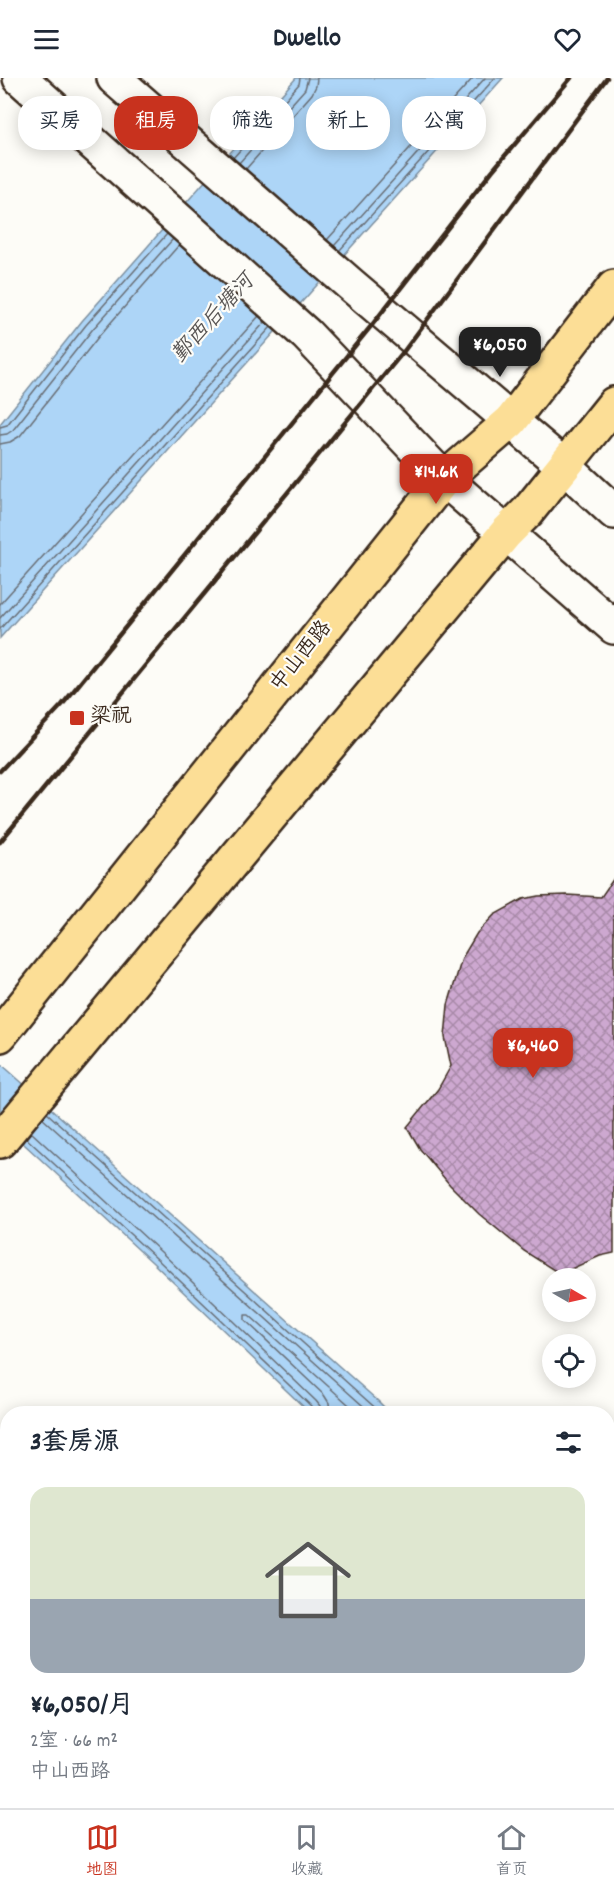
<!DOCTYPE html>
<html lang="zh">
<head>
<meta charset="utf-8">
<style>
  body { margin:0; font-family:Dekko,"LXGW WenKai TC",sans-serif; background:#f2f2f3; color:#1f2937; height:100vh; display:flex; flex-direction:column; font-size:22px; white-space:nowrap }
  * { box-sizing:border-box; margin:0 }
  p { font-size:20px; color:#747a83 }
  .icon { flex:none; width:33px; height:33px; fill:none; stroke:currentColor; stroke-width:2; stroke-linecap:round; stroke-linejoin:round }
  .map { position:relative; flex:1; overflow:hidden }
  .side { position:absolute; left:0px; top:1328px; width:615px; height:404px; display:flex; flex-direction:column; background:#fff; border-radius:24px 24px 0 0; box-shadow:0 3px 15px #0003 }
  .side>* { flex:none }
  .hud { position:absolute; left:18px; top:18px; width:579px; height:54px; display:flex; gap:12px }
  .needle { width:39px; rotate:99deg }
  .fabs { position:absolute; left:542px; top:1190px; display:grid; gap:12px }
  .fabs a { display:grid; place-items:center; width:54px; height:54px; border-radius:50%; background:#fff; box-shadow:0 3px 15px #0003; font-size:30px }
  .price { position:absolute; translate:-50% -51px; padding:0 14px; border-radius:12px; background:#c8321e; color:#fff; font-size:20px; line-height:39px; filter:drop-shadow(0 2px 3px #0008) }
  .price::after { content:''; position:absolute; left:50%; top:36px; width:18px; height:14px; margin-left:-9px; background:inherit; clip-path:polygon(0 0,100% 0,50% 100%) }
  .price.active { background:#222; color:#fff }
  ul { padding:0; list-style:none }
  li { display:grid; align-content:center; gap:12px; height:318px; padding:0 30px }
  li+li { border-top:2px solid #e0e1e3 }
  li span { display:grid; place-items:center; height:186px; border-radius:18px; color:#555 }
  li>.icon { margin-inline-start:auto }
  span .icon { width:108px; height:108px; fill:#fffc; stroke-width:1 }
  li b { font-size:26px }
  h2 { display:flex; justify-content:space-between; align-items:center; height:72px; padding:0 30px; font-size:26px }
  .tag { padding:0 21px; border-radius:24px; background:#fff; box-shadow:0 3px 15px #0003; font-size:21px; line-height:54px }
  .tag.active { background:#c8321e; color:#fff }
  header { display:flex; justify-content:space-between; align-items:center; height:78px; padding:0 30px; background:#fff; font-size:27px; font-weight:800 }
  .dock { display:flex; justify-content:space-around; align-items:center; height:84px; border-top:2px solid #e0e1e3; background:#fff; font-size:16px; color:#747a83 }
  .dock a { display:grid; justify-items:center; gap:3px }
  .dock .active { color:#c8321e }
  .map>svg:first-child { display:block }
</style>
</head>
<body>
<header><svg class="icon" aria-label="menu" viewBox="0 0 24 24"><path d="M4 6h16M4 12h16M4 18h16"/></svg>Dwello<svg class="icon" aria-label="heart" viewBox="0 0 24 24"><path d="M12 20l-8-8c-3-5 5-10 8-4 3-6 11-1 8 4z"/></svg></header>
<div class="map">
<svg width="614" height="1730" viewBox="0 0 614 1730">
  <defs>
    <pattern id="building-cross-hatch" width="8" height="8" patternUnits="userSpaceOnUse" patternTransform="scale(1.5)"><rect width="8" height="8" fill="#cda8d0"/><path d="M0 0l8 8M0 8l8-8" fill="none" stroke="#a889a8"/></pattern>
  </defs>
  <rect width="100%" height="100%" fill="#fdfcf7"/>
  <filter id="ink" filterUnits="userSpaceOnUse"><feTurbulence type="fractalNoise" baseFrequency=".0167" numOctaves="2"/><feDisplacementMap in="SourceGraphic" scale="12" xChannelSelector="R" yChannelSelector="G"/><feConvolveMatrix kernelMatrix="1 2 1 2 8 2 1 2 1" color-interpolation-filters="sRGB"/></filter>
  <g filter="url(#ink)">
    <path fill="#add5f7" stroke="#7f91a0" stroke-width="1.5" d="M296 0H503L0 560V346L82 243Z
      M0 985 378 1323 390 1335H310L152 1184 0 1044Z
      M608 1553 614 1559V1636L608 1629Z"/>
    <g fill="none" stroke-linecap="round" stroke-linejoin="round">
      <path stroke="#696e75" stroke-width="1.5" d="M233 80 299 6 300 0
        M239 85 305 11 308 0
        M246 91 312 16 316 8 317 0
        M327 162 473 0
        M334 168 485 0
        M339 173 495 0
        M0 349 7 347 86 247 167 156
        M0 357 7 356 13 352 92 252 173 161
        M0 366 10 364 20 358 99 258 179 167
        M0 526 259 238
        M0 540 265 244
        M0 551 271 249
        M47 1035 381 1335
        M42 1040 371 1335
        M31 1054 161 1174 316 1323 320 1328 321 1335
        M26 1060 156 1180 311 1328 313 1335
        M330 1335 329 1325 324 1317 245 1242V1237H249L358 1335"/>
    </g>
    <path fill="url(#building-cross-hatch)" stroke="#3b2a1e" stroke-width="1.5" d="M614 800V1175L600 1178 560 1196 524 1173 479 1136 450 1107 420 1071 407 1049 438 1011 451 988 445 959 448 927 462 880 477 855 494 837 523 821 538 818 567 817 601 819Z"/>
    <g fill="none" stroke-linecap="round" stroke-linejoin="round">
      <defs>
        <path id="minor" d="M20 0 306 256 444 401 614 549
          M114 0 350 206 564 388 614 434"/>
        <path id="major" d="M0 957 444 401 511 343 614 209
          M0 1063 506 455 528 433 614 326"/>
      </defs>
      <use href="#minor" stroke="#3b2a1e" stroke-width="38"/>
      <use href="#major" stroke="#3b2a1e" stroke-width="38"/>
      <use href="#minor" stroke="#fdfcf7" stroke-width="33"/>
      <use href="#major" stroke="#fcde96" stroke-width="33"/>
      <path stroke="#3b2a1e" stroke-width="4.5" d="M0 693 62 627 372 247 492 93 571 0
        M0 764 404 273 607 0"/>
    </g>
  </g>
  <rect fill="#c8321e" stroke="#fdfcf7" stroke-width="2" x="69" y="632" width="16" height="16" rx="3"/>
  <g text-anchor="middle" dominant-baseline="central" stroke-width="4.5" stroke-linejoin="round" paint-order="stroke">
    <g font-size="21" fill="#3b2a1e" stroke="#fdfcf7">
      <text transform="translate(302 579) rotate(-51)">中山西路</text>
    </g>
    <g font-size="21" fill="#3b2a1e" stroke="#fdfcf7" text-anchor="start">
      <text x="90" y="640">梁祝</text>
    </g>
    <g font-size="22" font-style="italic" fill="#585554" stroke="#fdfcf7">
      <text transform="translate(214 241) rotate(-48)">鄞西后塘河</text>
    </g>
  </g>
</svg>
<div class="fabs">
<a><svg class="needle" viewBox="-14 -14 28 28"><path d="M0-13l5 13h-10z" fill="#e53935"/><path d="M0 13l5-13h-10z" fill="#747a83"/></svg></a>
<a><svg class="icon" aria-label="locate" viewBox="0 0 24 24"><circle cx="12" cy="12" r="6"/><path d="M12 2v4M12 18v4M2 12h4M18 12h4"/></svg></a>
</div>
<b class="price active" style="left:500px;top:300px">¥6,050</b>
<b class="price" style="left:436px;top:427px">¥14.6K</b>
<b class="price" style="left:533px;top:1001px">¥6,460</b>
<div class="hud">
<a class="tag">买房</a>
<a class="tag active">租房</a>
<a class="tag">筛选</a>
<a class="tag">新上</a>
<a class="tag">公寓</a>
</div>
<section class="side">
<h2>3套房源<svg class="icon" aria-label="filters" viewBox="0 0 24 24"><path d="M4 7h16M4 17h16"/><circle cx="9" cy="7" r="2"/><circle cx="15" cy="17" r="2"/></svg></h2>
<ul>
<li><span style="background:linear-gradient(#dfe7d0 60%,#9aa5b1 0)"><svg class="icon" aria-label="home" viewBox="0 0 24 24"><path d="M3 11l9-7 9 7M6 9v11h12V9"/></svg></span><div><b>¥6,050/月</b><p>2室 · 66 m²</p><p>中山西路</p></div></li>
</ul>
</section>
</div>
<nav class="dock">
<a class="active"><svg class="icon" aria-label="map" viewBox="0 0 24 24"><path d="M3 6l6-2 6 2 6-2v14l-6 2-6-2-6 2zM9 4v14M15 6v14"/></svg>地图</a>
<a><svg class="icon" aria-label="saved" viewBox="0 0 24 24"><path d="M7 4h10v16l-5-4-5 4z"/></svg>收藏</a>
<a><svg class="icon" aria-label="home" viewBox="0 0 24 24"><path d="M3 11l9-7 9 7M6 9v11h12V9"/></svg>首页</a>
</nav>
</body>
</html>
